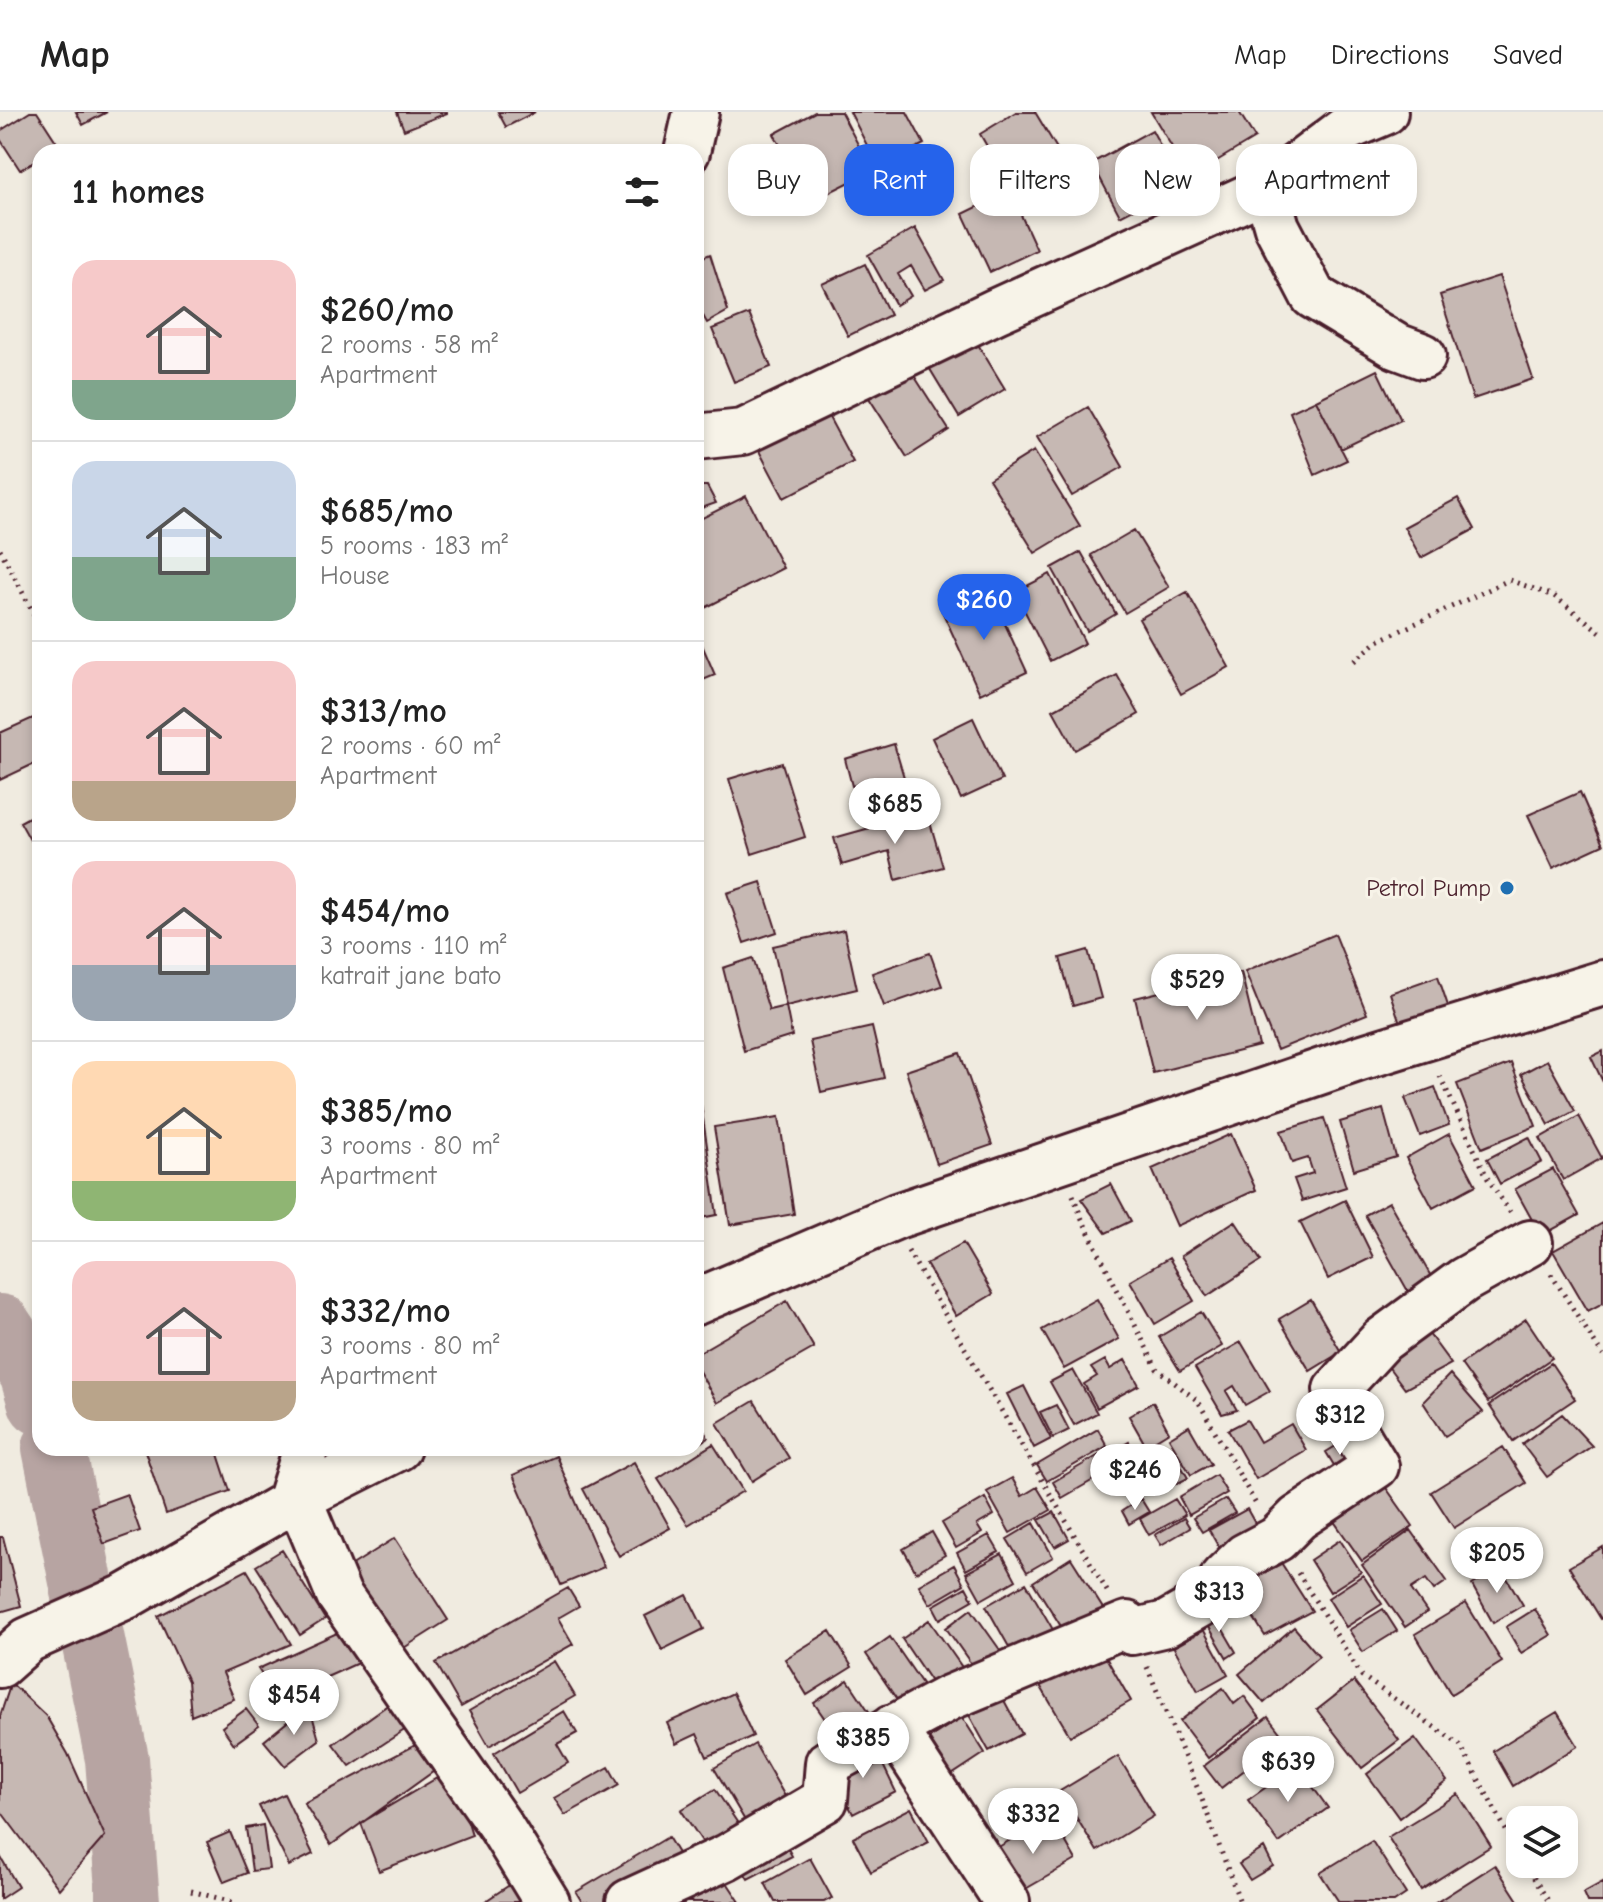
<!DOCTYPE html>
<html lang="en">
<head>
<meta charset="utf-8">
<style>
  body { margin:0; font-family:"Comic Neue",sans-serif; background:#f2f2f2; color:#222; height:100vh; display:flex; flex-direction:column; font-size:30px; white-space:nowrap }
  * { box-sizing:border-box; margin:0 }
  p { font-size:26px; color:#767676 }
  .icon { flex:none; width:44px; height:44px; fill:none; stroke:currentColor; stroke-width:2; stroke-linecap:round; stroke-linejoin:round }
  .map { position:relative; flex:1; overflow:hidden }
  .sheet { position:absolute; left:32px; top:32px; width:672px; height:1312px; display:flex; flex-direction:column; background:#fff; border-radius:24px; box-shadow:0 4px 12px #0003 }
  .sheet>* { flex:none }
  .banner { position:absolute; left:728px; top:32px; width:754px; height:72px; display:flex; gap:16px }
  .controls { position:absolute; left:1506px; top:1694px; display:grid; gap:16px }
  .controls a { display:grid; place-items:center; width:72px; height:72px; border-radius:16px; background:#fff; box-shadow:0 4px 12px #0003; font-size:40px }
  .price { position:absolute; translate:-50% -68px; padding:0 18px; border-radius:28px; background:#fff; color:#222; font-size:26px; line-height:52px; filter:drop-shadow(0 2px 4px #0008) }
  .price::after { content:''; position:absolute; left:50%; top:48px; width:24px; height:18px; margin-left:-12px; background:inherit; clip-path:polygon(0 0,100% 0,50% 100%) }
  .price.active { background:#2563eb; color:#fff }
  ul { padding:0; list-style:none }
  li { display:flex; align-items:center; gap:24px; height:200px; padding:0 40px }
  li+li { border-top:2px solid #e0e0e0 }
  li span { display:grid; place-items:center; flex:none; width:224px; height:160px; border-radius:24px; color:#555 }
  li>.icon { margin-inline-start:auto }
  span .icon { width:96px; height:96px; fill:#fffc; stroke-width:1 }
  li b { font-size:34px }
  h2 { display:flex; justify-content:space-between; align-items:center; height:96px; padding:0 40px; font-size:34px }
  .chip { padding:0 28px; border-radius:24px; background:#fff; box-shadow:0 4px 12px #0003; font-size:28px; line-height:72px }
  .chip.active { background:#2563eb; color:#fff }
  header { display:flex; align-items:center; gap:48px; box-sizing:border-box; height:112px; padding:0 40px; background:#fff; border-bottom:2px solid #e0e0e0 }
  header strong { font-size:38px }
  nav { display:flex; gap:44px; margin-inline-start:auto; font-size:28px }
  .map>svg:first-child { display:block }
</style>
</head>
<body>
<header>
<strong>Map</strong>
<nav><a>Map</a><a>Directions</a><a>Saved</a></nav>
</header>
<div class="map">
<svg width="1603" height="1790" viewBox="0 0 1603 1790">
  <rect width="100%" height="100%" fill="#f0ebe0"/>
  <filter id="ink" filterUnits="userSpaceOnUse"><feTurbulence type="fractalNoise" baseFrequency=".0125" numOctaves="2"/><feDisplacementMap in="SourceGraphic" scale="16" xChannelSelector="R" yChannelSelector="G"/><feConvolveMatrix kernelMatrix="1 2 1 2 8 2 1 2 1" color-interpolation-filters="sRGB"/></filter>
  <g filter="url(#ink)">
    <g fill="none" stroke-linecap="round" stroke-linejoin="round">
      <path stroke="#b7a4a2" stroke-width="64" d="M0 1214 31 1261 40 1291
        M54 1336 117 1647 128 1790"/>
    </g>
    <path fill="#c6b8b3" stroke="#4a1f2b" stroke-width="2" d="M30 0H37L59 34 49 40H40V46L20 58 0 27V19Z
      M76 0H107L83 13Z
      M397 0H447V1L404 18Z
      M498 0H535L506 15Z
      M815 0H841L872 59 810 90 774 22Z
      M850 0H907L924 32 878 55Z
      M1016 0H1035L1062 45 1011 76 980 22Z
      M1151 0H1239L1255 26 1190 65Z
      M1152 18 1181 72 1120 104 1092 51Z
      M1010 79 1037 138 990 160 963 102Z
      M915 116 944 168 925 178 911 154 898 162 911 184 896 193 868 143Z
      M710 142 728 199 707 211 696 191V148Z
      M865 152 890 203 848 224 822 172Z
      M1499 164 1533 267 1473 287 1440 183Z
      M749 202 771 255 734 270 712 217Z
      M965 211 1005 277 959 305 919 239Z
      M895 234 949 318 907 345 853 261Z
      M1377 258 1401 308 1341 337 1316 288Z
      M817 283 853 350 784 386 749 320Z
      M1316 288 1347 348 1315 363 1290 300Z
      M1088 295 1123 355 1072 384 1037 325Z
      M1034 339 1080 414 1035 441 989 367Z
      M696 374H707L716 391 696 398Z
      M746 384 783 456 697 500 696 409Z
      M1458 386 1475 417 1421 446 1404 415Z
      M1134 418 1169 475 1125 501 1091 443Z
      M1081 440 1116 502 1087 519 1052 456Z
      M1050 462 1085 531 1050 549 1015 480Z
      M989 477 1027 560 980 582 942 499Z
      M1187 480 1229 555 1181 582 1139 507Z
      M696 519 715 563 696 571Z
      M1117 563 1139 602 1075 638 1053 598Z
      M33 606 40 620V649L0 668V621Z
      M973 606 1002 668 961 687 932 626Z
      M894 632 912 692 867 705 861 695 874 686 869 670 852 674 845 647Z
      M782 651 805 725 752 742 729 667Z
      M1580 680 1603 733 1553 756 1528 703Z
      M40 699V746L20 710Z
      M927 700 943 755 896 768 889 739 842 753 834 726Z
      M761 770 777 820 744 831 727 781Z
      M844 818 857 877 786 894 773 834Z
      M1335 822 1367 902 1277 938 1245 859Z
      M1088 838 1101 886 1073 894 1060 846Z
      M930 841 942 874 884 894 872 861Z
      M753 846 769 898 786 894 792 924 744 939 723 856Z
      M1241 860 1259 934 1153 961 1135 886Z
      M1438 864 1449 897 1401 914 1390 881Z
      M872 915 884 966 821 980 810 929Z
      M1603 939V970L1591 945Z
      M960 941 992 1033 937 1052 906 959Z
      M1547 948 1575 999 1549 1013 1521 962Z
      M1511 951 1536 1014 1482 1036 1457 972Z
      M696 958 717 1103 696 1107Z
      M1435 975 1449 1013 1420 1024 1405 986Z
      M1383 997 1396 1045 1354 1058 1340 1010Z
      M1579 1004 1602 1046 1563 1068 1540 1026Z
      M779 1005 794 1102 730 1113 714 1015Z
      M1324 1006 1346 1075 1302 1089 1294 1067 1313 1061 1308 1046 1292 1051 1281 1019Z
      M1231 1022 1256 1078 1177 1114 1152 1057Z
      M1449 1022 1476 1073 1433 1096 1406 1046Z
      M1529 1025 1542 1050 1500 1072 1487 1047Z
      M1553 1057 1579 1103 1541 1124 1515 1077Z
      M1111 1072 1131 1109 1106 1121 1081 1087Z
      M1345 1088 1373 1145 1328 1167 1300 1110Z
      M1389 1090 1433 1168 1409 1181 1365 1103Z
      M1235 1109 1261 1149 1207 1184 1181 1144Z
      M1603 1111V1191L1588 1199 1553 1139Z
      M963 1131 993 1182 956 1204 926 1152Z
      M1169 1146 1194 1189 1155 1212 1130 1169Z
      M1097 1187 1119 1227 1064 1257 1042 1218Z
      M1311 1188 1341 1240 1310 1259 1279 1207Z
      M787 1189 814 1236 717 1291 696 1254V1242Z
      M1201 1200 1222 1234 1180 1259 1159 1225Z
      M1526 1207 1552 1246 1488 1290 1461 1252Z
      M1426 1218 1451 1252 1405 1277 1384 1249Z
      M1241 1230 1270 1279 1245 1293 1234 1274 1226 1279 1237 1298 1222 1302 1195 1256Z
      M1105 1248 1110 1257 1125 1248 1139 1273 1097 1296 1084 1272 1097 1264 1091 1256Z
      M1551 1251 1575 1287 1513 1329 1489 1293Z
      M1073 1258 1097 1301 1074 1313 1050 1270Z
      M1450 1262 1483 1300 1445 1324 1423 1290Z
      M1024 1274 1051 1327 1034 1336 1007 1282Z
      M754 1289 789 1346 752 1369 717 1311Z
      M1153 1290 1169 1320 1146 1334 1129 1304Z
      M1056 1293 1069 1318 1053 1326 1040 1300Z
      M1562 1302 1592 1334 1547 1365 1522 1332Z
      M696 1304 708 1326 696 1333Z
      M1247 1308 1260 1330 1291 1312 1306 1338 1256 1367 1228 1318Z
      M1189 1314 1211 1352 1191 1363 1169 1326Z
      M1098 1317 1107 1334 1047 1369 1037 1353Z
      M1349 1326 1344 1370 1326 1340Z
      M1129 1330 1138 1347 1115 1360 1105 1344Z
      M713 1332 743 1379 688 1413 658 1367Z
      M1503 1335 1526 1371 1454 1416 1431 1380Z
      M144 1336H216L230 1379 166 1402Z
      M1171 1336 1188 1366 1176 1372 1160 1343Z
      M1099 1343 1109 1359 1062 1386 1053 1370Z
      M1153 1343 1169 1369 1148 1381 1132 1354Z
      M556 1344 604 1455 561 1473 513 1363Z
      M634 1350 670 1416 619 1444 583 1377Z
      M1216 1363 1227 1381 1189 1403 1179 1385Z
      M1377 1363 1413 1414 1362 1449 1326 1398Z
      M1012 1366 1022 1384 1037 1375 1051 1398 1010 1421 987 1380Z
      M127 1382 140 1419 104 1432 91 1395Z
      M985 1386 994 1403 977 1413 982 1421 956 1436 942 1411Z
      M1141 1387 1149 1400 1129 1412 1122 1399Z
      M1175 1387 1185 1403 1149 1423 1140 1407Z
      M1226 1387 1235 1401 1202 1420 1193 1406Z
      M1247 1397 1263 1426 1226 1448 1209 1418Z
      M1054 1400 1069 1427 1055 1435 1039 1408Z
      M1184 1406 1190 1416 1161 1433 1155 1423Z
      M1034 1411 1053 1445 1027 1460 1007 1427Z
      M1411 1418 1447 1469 1434 1478 1426 1467 1411 1477 1427 1500 1405 1515 1362 1453Z
      M932 1420 945 1443 916 1460 903 1437Z
      M989 1423 999 1440 966 1458 957 1441Z
      M0 1425H3L21 1494 0 1500Z
      M395 1426 448 1508 399 1539 346 1457Z
      M1340 1428 1361 1460 1330 1480 1310 1448Z
      M1271 1435 1312 1499 1265 1524 1229 1466Z
      M1603 1435V1506L1601 1507 1569 1455Z
      M282 1438 325 1507 300 1523 256 1454Z
      M1002 1442 1016 1468 981 1488 966 1461Z
      M1071 1446 1109 1506 1071 1530 1033 1470Z
      M954 1453 964 1472 930 1492 919 1473Z
      M1501 1456 1523 1493 1493 1511 1472 1473Z
      M247 1458 291 1532 223 1561 234 1587 191 1604 188 1569 158 1504Z
      M1363 1463 1382 1492 1346 1515 1328 1486Z
      M1026 1471 1059 1528 1018 1551 986 1494Z
      M966 1475 973 1488 940 1507 933 1494Z
      M568 1476 579 1494 558 1506 573 1532 461 1595 436 1551Z
      M687 1483 704 1517 662 1538 645 1504Z
      M1466 1491 1502 1550 1451 1582 1415 1522Z
      M971 1497 1010 1552 984 1570 946 1516Z
      M1211 1497 1236 1540 1227 1546 1202 1503Z
      M1383 1497 1397 1519 1363 1540 1349 1518Z
      M1535 1497 1551 1523 1521 1541 1506 1515Z
      M929 1508 966 1561 938 1580 902 1527Z
      M1198 1508 1228 1562 1198 1579 1168 1525Z
      M1294 1515 1319 1544 1264 1591 1239 1562Z
      M830 1519 852 1555 807 1583 785 1547Z
      M337 1521 360 1550 278 1587 258 1557Z
      M890 1525 927 1579 902 1595 866 1542Z
      M1100 1535 1131 1589 1070 1624 1038 1570Z
      M554 1549 575 1584 489 1634 469 1599Z
      M848 1568 880 1616 847 1639 814 1591Z
      M1354 1569 1399 1628 1362 1656 1317 1598Z
      M11 1571 46 1604 68 1642 105 1724 59 1777 0 1698V1604Z
      M1223 1576 1234 1592 1244 1584 1260 1606 1208 1646 1180 1609Z
      M998 1577 1022 1622 989 1639 964 1594Z
      M733 1581 753 1624 707 1645 697 1622 676 1632 667 1611Z
      M392 1590 409 1615 350 1654 333 1632Z
      M309 1592 319 1628 285 1654 264 1629Z
      M246 1597 259 1614 234 1632 222 1615Z
      M564 1599 577 1621 557 1632 568 1651 517 1681 494 1641Z
      M1557 1600 1578 1634 1513 1674 1493 1639Z
      M962 1605 985 1641 944 1668 920 1632Z
      M1268 1605 1285 1627 1221 1676 1204 1654Z
      M1415 1626 1447 1669 1399 1706 1367 1662Z
      M427 1627 448 1649 331 1733 304 1691Z
      M755 1632 790 1693 750 1717 714 1656Z
      M874 1634 896 1680 853 1702 830 1656Z
      M1118 1644 1154 1704 1097 1739 1060 1679Z
      M1297 1653 1328 1696 1279 1731 1248 1688Z
      M609 1655 619 1673 565 1703 554 1686Z
      M452 1657 472 1723 379 1759 361 1711Z
      M715 1677 747 1725 714 1747 681 1698Z
      M284 1682 313 1742 289 1754 259 1694Z
      M1458 1682 1491 1734 1421 1778 1388 1725Z
      M911 1696 929 1730 871 1760 853 1726Z
      M1051 1704 1076 1748 1015 1783 990 1740Z
      M263 1713 269 1757 252 1759 246 1716Z
      M230 1720 247 1761 224 1770 207 1730Z
      M780 1722 792 1744 748 1767 736 1746Z
      M668 1725 682 1748 611 1790H582L576 1780Z
      M1372 1729 1406 1782 1394 1790H1339L1320 1761Z
      M1264 1736 1273 1754 1250 1768 1239 1752Z
      M0 1744 18 1775 0 1787Z
      M810 1746 832 1786 824 1790H775L765 1771Z
      M714 1751 740 1790H681Z
      M1495 1753 1519 1790H1437Z
      M520 1766 539 1790H484Z
      M1603 1770V1790H1587L1583 1781Z"/>
    <g fill="none" stroke-linecap="round" stroke-linejoin="round">
      <defs>
        <path id="minor" d="M687 40 696 0
          M1266 77 1277 115 1313 184 1396 234 1423 244
          M696 325 743 320 996 199 1266 77 1347 16 1385 0
          M696 1190 897 1104 1360 946 1603 871
          M299 1387 339 1483 501 1715 547 1790
          M289 1391 306 1336
          M1132 1520 1166 1512 1222 1480 1223 1465 1245 1444 1277 1427 1298 1406 1376 1354 1354 1318 1336 1278 1382 1228 1464 1168 1530 1131
          M0 1553 28 1528 127 1484 289 1391 398 1336
          M893 1615 1007 1790
          M629 1790 727 1745 825 1688 828 1651 949 1586 1127 1512"/>
      </defs>
      <use href="#minor" stroke="#4a1f2b" stroke-width="50"/>
      <path stroke="#4a1f2b" stroke-width="5" stroke-dasharray="2 6" stroke-linecap="butt" d="M0 437 40 514
        M1354 549 1378 529 1509 468 1554 484 1603 522
        M1440 964 1488 1067 1510 1100
        M1073 1083 1082 1107 1157 1257 1198 1289 1257 1394
        M908 1139 1107 1479
        M1551 1162 1603 1244
        M1298 1461 1362 1564 1460 1633 1520 1744
        M1147 1555 1200 1682 1240 1790
        M1525 1752 1549 1790
        M191 1779 233 1790"/>
      <use href="#minor" stroke="#f7f3e8" stroke-width="44"/>
    </g>
  </g>
  <circle fill="#1f6fb2" stroke="#f7f3e8" stroke-width="3" cx="1507" cy="776" r="8"/>
  <g text-anchor="middle" dominant-baseline="central" stroke-width="6" stroke-linejoin="round" paint-order="stroke">
    <g font-size="24" fill="#4a1f2b" stroke="#f7f3e8" text-anchor="end">
      <text x="1491" y="776">Petrol Pump</text>
    </g>
  </g>
</svg>
<div class="controls">
<a><svg class="icon" aria-label="layers" viewBox="0 0 24 24"><path d="M12 4l9 5-9 5-9-5zM3 14l9 5 9-5"/></svg></a>
</div>
<b class="price active" style="left:984px;top:530px">$260</b>
<b class="price" style="left:895px;top:734px">$685</b>
<b class="price" style="left:1197px;top:910px">$529</b>
<b class="price" style="left:1340px;top:1345px">$312</b>
<b class="price" style="left:1135px;top:1400px">$246</b>
<b class="price" style="left:1497px;top:1483px">$205</b>
<b class="price" style="left:1219px;top:1522px">$313</b>
<b class="price" style="left:294px;top:1625px">$454</b>
<b class="price" style="left:863px;top:1668px">$385</b>
<b class="price" style="left:1288px;top:1692px">$639</b>
<b class="price" style="left:1033px;top:1744px">$332</b>
<div class="banner">
<a class="chip">Buy</a>
<a class="chip active">Rent</a>
<a class="chip">Filters</a>
<a class="chip">New</a>
<a class="chip">Apartment</a>
</div>
<section class="sheet">
<h2>11 homes<svg class="icon" aria-label="filters" viewBox="0 0 24 24"><path d="M4 7h16M4 17h16"/><circle cx="9" cy="7" r="2"/><circle cx="15" cy="17" r="2"/></svg></h2>
<ul>
<li><span style="background:linear-gradient(#f6c9c9 75%,#7fa58c 0)"><svg class="icon" aria-label="home" viewBox="0 0 24 24"><path d="M3 11l9-7 9 7M6 9v11h12V9"/></svg></span><div><b>$260/mo</b><p>2 rooms · 58 m²</p><p>Apartment</p></div></li>
<li><span style="background:linear-gradient(#c9d6e8 60%,#7fa58c 0)"><svg class="icon" aria-label="home" viewBox="0 0 24 24"><path d="M3 11l9-7 9 7M6 9v11h12V9"/></svg></span><div><b>$685/mo</b><p>5 rooms · 183 m²</p><p>House</p></div></li>
<li><span style="background:linear-gradient(#f6c9c9 75%,#b9a48a 0)"><svg class="icon" aria-label="home" viewBox="0 0 24 24"><path d="M3 11l9-7 9 7M6 9v11h12V9"/></svg></span><div><b>$313/mo</b><p>2 rooms · 60 m²</p><p>Apartment</p></div></li>
<li><span style="background:linear-gradient(#f6c9c9 65%,#9aa5b1 0)"><svg class="icon" aria-label="home" viewBox="0 0 24 24"><path d="M3 11l9-7 9 7M6 9v11h12V9"/></svg></span><div><b>$454/mo</b><p>3 rooms · 110 m²</p><p>katrait jane bato</p></div></li>
<li><span style="background:linear-gradient(#ffd9b3 75%,#8fb573 0)"><svg class="icon" aria-label="home" viewBox="0 0 24 24"><path d="M3 11l9-7 9 7M6 9v11h12V9"/></svg></span><div><b>$385/mo</b><p>3 rooms · 80 m²</p><p>Apartment</p></div></li>
<li><span style="background:linear-gradient(#f6c9c9 75%,#b9a48a 0)"><svg class="icon" aria-label="home" viewBox="0 0 24 24"><path d="M3 11l9-7 9 7M6 9v11h12V9"/></svg></span><div><b>$332/mo</b><p>3 rooms · 80 m²</p><p>Apartment</p></div></li>
</ul>
</section>
</div>
</body>
</html>
